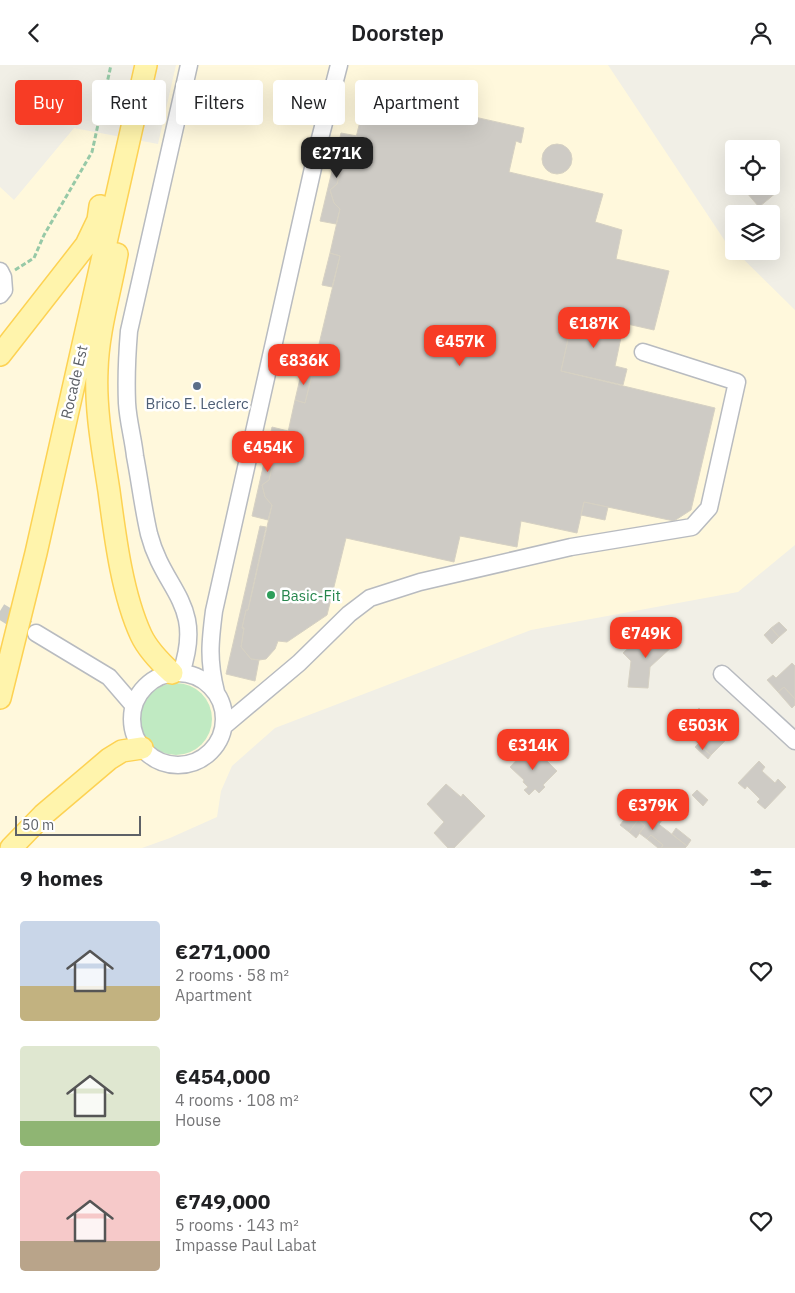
<!DOCTYPE html>
<html lang="en">
<head>
<meta charset="utf-8">
<style>
  body { margin:0; font-family:"IBM Plex Sans",sans-serif; background:#f6f6f6; color:#202124; height:100vh; display:flex; flex-direction:column; font-size:19px; white-space:nowrap }
  * { box-sizing:border-box; margin:0 }
  p { font-size:16px; color:#757577 }
  .icon { flex:none; width:28px; height:28px; fill:none; stroke:currentColor; stroke-width:2; stroke-linecap:round; stroke-linejoin:round }
  .map { position:relative; height:783px; overflow:hidden }
  .details { display:flex; flex-direction:column; background:#fff; flex:1 }
  .details>* { flex:none }
  .banner { position:absolute; left:15px; top:15px; width:500px; height:45px; display:flex; gap:10px }
  .fabs { position:absolute; left:725px; top:75px; display:grid; gap:10px }
  .fabs a { display:grid; place-items:center; width:55px; height:55px; border-radius:5px; background:#fff; box-shadow:0 5px 20px #0002; font-size:25px }
  .scale { position:absolute; left:15px; bottom:12px; width:126px; box-sizing:border-box; padding-left:5px; border:2px solid #5d6167; border-top:0; font-size:14px; line-height:18px; white-space:nowrap; color:#5d6167; -webkit-text-stroke:4px #fff; paint-order:stroke }
  .price { position:absolute; translate:-50% -42px; padding:0 11px; border-radius:10px; background:#f73c25; color:#fff; font-size:16px; line-height:32px; filter:drop-shadow(0 1px 2px #0008) }
  .price::after { content:''; position:absolute; left:50%; top:30px; width:15px; height:11px; margin-left:-8px; background:inherit; clip-path:polygon(0 0,100% 0,50% 100%) }
  .price.current { background:#222; color:#fff }
  ul { padding:0; list-style:none }
  li { display:flex; align-items:center; gap:15px; height:125px; padding:0 20px }
  li span { display:grid; place-items:center; flex:none; width:140px; height:100px; border-radius:5px; color:#555 }
  li>.icon { margin-inline-start:auto }
  span .icon { width:60px; height:60px; fill:#fffc; stroke-width:1 }
  li b { font-size:21px }
  h2 { display:flex; justify-content:space-between; align-items:center; height:60px; padding:0 20px; font-size:21px }
  .tag { padding:0 18px; border-radius:5px; background:#fff; box-shadow:0 5px 20px #0002; font-size:18px; line-height:45px }
  .tag.current { background:#f73c25; color:#fff }
  header { display:flex; justify-content:space-between; align-items:center; height:65px; padding:0 20px; background:#fff; font-size:22px; font-weight:600 }
  .map>svg:first-child { display:block }
</style>
</head>
<body>
<header><svg class="icon" aria-label="back" viewBox="0 0 24 24"><path d="M15 5l-7 7 7 7"/></svg>Doorstep<svg class="icon" aria-label="person" viewBox="0 0 24 24"><circle cx="12" cy="8" r="4"/><path d="M4 21q1-7 8-7t8 7"/></svg></header>
<div class="map">
<svg width="795" height="783" viewBox="0 0 795 783">
  <rect width="100%" height="100%" fill="#f1efe6"/>
  <path fill="#fff8dc" d="M176 0H608L725 176 795 245V480L738 527 531 565 275 663 232 701 221 726 217 752 170 773 142 783H0V122L14 135 74 63 158 79Z"/>
  <path fill="#c0eac2" d="M140 654a36 36 0 1 1 72 0a36 36 0 1 1-72 0Z"/>
  <path fill="#cecbc5" stroke="#d6d1c3" d="M369 19 418 29 420 24 445 31 443 45 524 63 521 78 516 76 509 107 603 129 595 157 622 165 616 194 669 206 654 265 574 247 561 306 715 343 691 445 674 456 584 437 577 468 521 456 517 482 460 471 454 497 346 473 327 550 287 577 278 576 275 584 266 594 259 595 251 594 241 582 244 563H242L246 545H248L272 440 265 432 262 420 269 415 272 402 268 395 276 385 285 381 295 335 305 338 340 191 330 188 340 144 334 138 330 125 337 119 340 107 336 100 343 91 353 85Z
    M341 68 357 71 353 85 343 91 336 100 340 107 337 119 330 125 334 138 340 144 336 159 320 156Z
    M542 94a15 15 0 1 1 30 0a15 15 0 1 1-30 0Z
    M771 120 777 127 759 142 741 121H771Z
    M330 188 340 191 332 222 322 220Z
    M574 247 624 258 615 301 627 304 623 320 561 306Z
    M302 305 313 307 305 338 295 335Z
    M272 362 288 366 285 381 276 385 268 395 272 402 269 415 262 420 265 432 272 440 268 455 252 451Z
    M584 437 608 442 605 455 581 450Z
    M260 461 266 462 248 545H246L242 563H244L241 582 251 594 259 595 255 616 226 609Z
    M779 557 787 565 779 572 771 563Z
    M771 563 779 572 772 579 764 570Z
    M661 565 674 580 650 602 648 623 628 622 631 596 623 588 636 576 642 582Z
    M792 598 795 601V634L784 622 778 627 767 615 773 610 776 613Z
    M784 622 795 634V640L792 643 778 627Z
    M699 643 715 660 711 665 715 669 721 663 730 671 711 690 687 668 684 672 678 666Z
    M698 679 711 690 708 694 695 682Z
    M528 683 541 696 544 693 557 706 543 720 545 722 539 728 535 724 529 730 524 725 528 722 523 717 524 715 510 702Z
    M759 696 765 702 762 706 775 718 778 714 786 722 765 744 757 737 760 734 747 721 745 724 738 718Z
    M446 719 461 732 463 729 485 751 454 783H448L434 768 444 757 427 739Z
    M697 725 708 735 703 741 692 730Z
    M651 744 663 754 659 759 647 750Z
    M630 747 638 753 643 747 687 781 685 783H661L663 780 651 770 647 774 639 768 645 761 638 755 629 767 620 760Z
    M638 755 645 761 636 773 629 767Z
    M676 763 691 775 687 781 672 769Z
    M651 770 663 780 661 783H658L647 774Z"/>
  <g fill="none" stroke-linecap="round" stroke-linejoin="round">
    <path stroke="#ccccc6" stroke-width="16" stroke-dasharray="16 8" stroke-linecap="butt" d="M0 546 28 563"/>
    <defs>
      <path id="minor" d="M0 206 3 212 4 225 0 230
        M36 568 109 612 134 641
        M132 654a46 46 0 1 1 92 0a46 46 0 1 1-92 0Z
        M181 608C205 538 164 527 149 469 143 443 140 417 135 391 133 373 128 356 127 338 126 314 127 290 129 266L189 0
        M722 609 795 676
        M216 627C208 595 210 577 214 546L317 85 339 0
        M224 661 299 598 349 549 370 533 420 517 571 482 692 462 709 443 737 317 643 287"/>
      <path id="major" d="M117 189C110 228 98 266 97 305 95 345 103 386 109 426 115 471 122 529 141 570 148 585 160 597 172 608
        M0 290 86 180 98 155 100 141
        M0 633 36 488 146 0
        M11 783 43 750 109 694 122 686 142 683"/>
    </defs>
    <use href="#minor" stroke="#b8bbc0" stroke-width="19"/>
    <use href="#major" stroke="#fdd253" stroke-width="24"/>
    <path stroke="#97c9a7" stroke-width="3" stroke-dasharray="5 2.5" stroke-linecap="butt" d="M15 205 34 193 44 170 92 87 111 0"/>
    <use href="#minor" stroke="#fff" stroke-width="16"/>
    <use href="#major" stroke="#fff4ac" stroke-width="21"/>
  </g>
  <circle fill="#5c6f8a" stroke="#fff" stroke-width="2" cx="197" cy="321" r="5"/>
  <circle fill="#2e9e5b" stroke="#fff" stroke-width="2" cx="271" cy="530" r="5"/>
  <g text-anchor="middle" dominant-baseline="central" stroke-width="5" stroke-linejoin="round" paint-order="stroke">
    <g font-size="15" fill="#5d6167" stroke="#fff">
      <text transform="translate(74 317) rotate(-77)">Rocade Est</text>
    </g>
    <g font-size="15" fill="#4e5e75" stroke="#fff">
      <text x="197" y="338">Brico E. Leclerc</text>
    </g>
    <g font-size="15" fill="#27864d" stroke="#fff" text-anchor="start">
      <text x="281" y="530">Basic-Fit</text>
    </g>
  </g>
</svg>
<div class="fabs">
<a><svg class="icon" aria-label="locate" viewBox="0 0 24 24"><circle cx="12" cy="12" r="6"/><path d="M12 2v4M12 18v4M2 12h4M18 12h4"/></svg></a>
<a><svg class="icon" aria-label="layers" viewBox="0 0 24 24"><path d="M12 4l9 5-9 5-9-5zM3 14l9 5 9-5"/></svg></a>
</div>
<div class="scale">50 m</div>
<b class="price current" style="left:337px;top:114px">€271K</b>
<b class="price" style="left:594px;top:284px">€187K</b>
<b class="price" style="left:460px;top:302px">€457K</b>
<b class="price" style="left:304px;top:321px">€836K</b>
<b class="price" style="left:268px;top:408px">€454K</b>
<b class="price" style="left:646px;top:594px">€749K</b>
<b class="price" style="left:703px;top:686px">€503K</b>
<b class="price" style="left:533px;top:706px">€314K</b>
<b class="price" style="left:653px;top:766px">€379K</b>
<div class="banner">
<a class="tag current">Buy</a>
<a class="tag">Rent</a>
<a class="tag">Filters</a>
<a class="tag">New</a>
<a class="tag">Apartment</a>
</div>
</div>
<section class="details">
<h2>9 homes<svg class="icon" aria-label="filters" viewBox="0 0 24 24"><path d="M4 7h16M4 17h16"/><circle cx="9" cy="7" r="2"/><circle cx="15" cy="17" r="2"/></svg></h2>
<ul>
<li><span style="background:linear-gradient(#c9d6e8 65%,#c2b280 0)"><svg class="icon" aria-label="home" viewBox="0 0 24 24"><path d="M3 11l9-7 9 7M6 9v11h12V9"/></svg></span><div><b>€271,000</b><p>2 rooms · 58 m²</p><p>Apartment</p></div><svg class="icon" aria-label="heart" viewBox="0 0 24 24"><path d="M12 20l-8-8c-3-5 5-10 8-4 3-6 11-1 8 4z"/></svg></li>
<li><span style="background:linear-gradient(#dfe7d0 75%,#8fb573 0)"><svg class="icon" aria-label="home" viewBox="0 0 24 24"><path d="M3 11l9-7 9 7M6 9v11h12V9"/></svg></span><div><b>€454,000</b><p>4 rooms · 108 m²</p><p>House</p></div><svg class="icon" aria-label="heart" viewBox="0 0 24 24"><path d="M12 20l-8-8c-3-5 5-10 8-4 3-6 11-1 8 4z"/></svg></li>
<li><span style="background:linear-gradient(#f6c9c9 70%,#b9a48a 0)"><svg class="icon" aria-label="home" viewBox="0 0 24 24"><path d="M3 11l9-7 9 7M6 9v11h12V9"/></svg></span><div><b>€749,000</b><p>5 rooms · 143 m²</p><p>Impasse Paul Labat</p></div><svg class="icon" aria-label="heart" viewBox="0 0 24 24"><path d="M12 20l-8-8c-3-5 5-10 8-4 3-6 11-1 8 4z"/></svg></li>
</ul>
</section>
</body>
</html>
